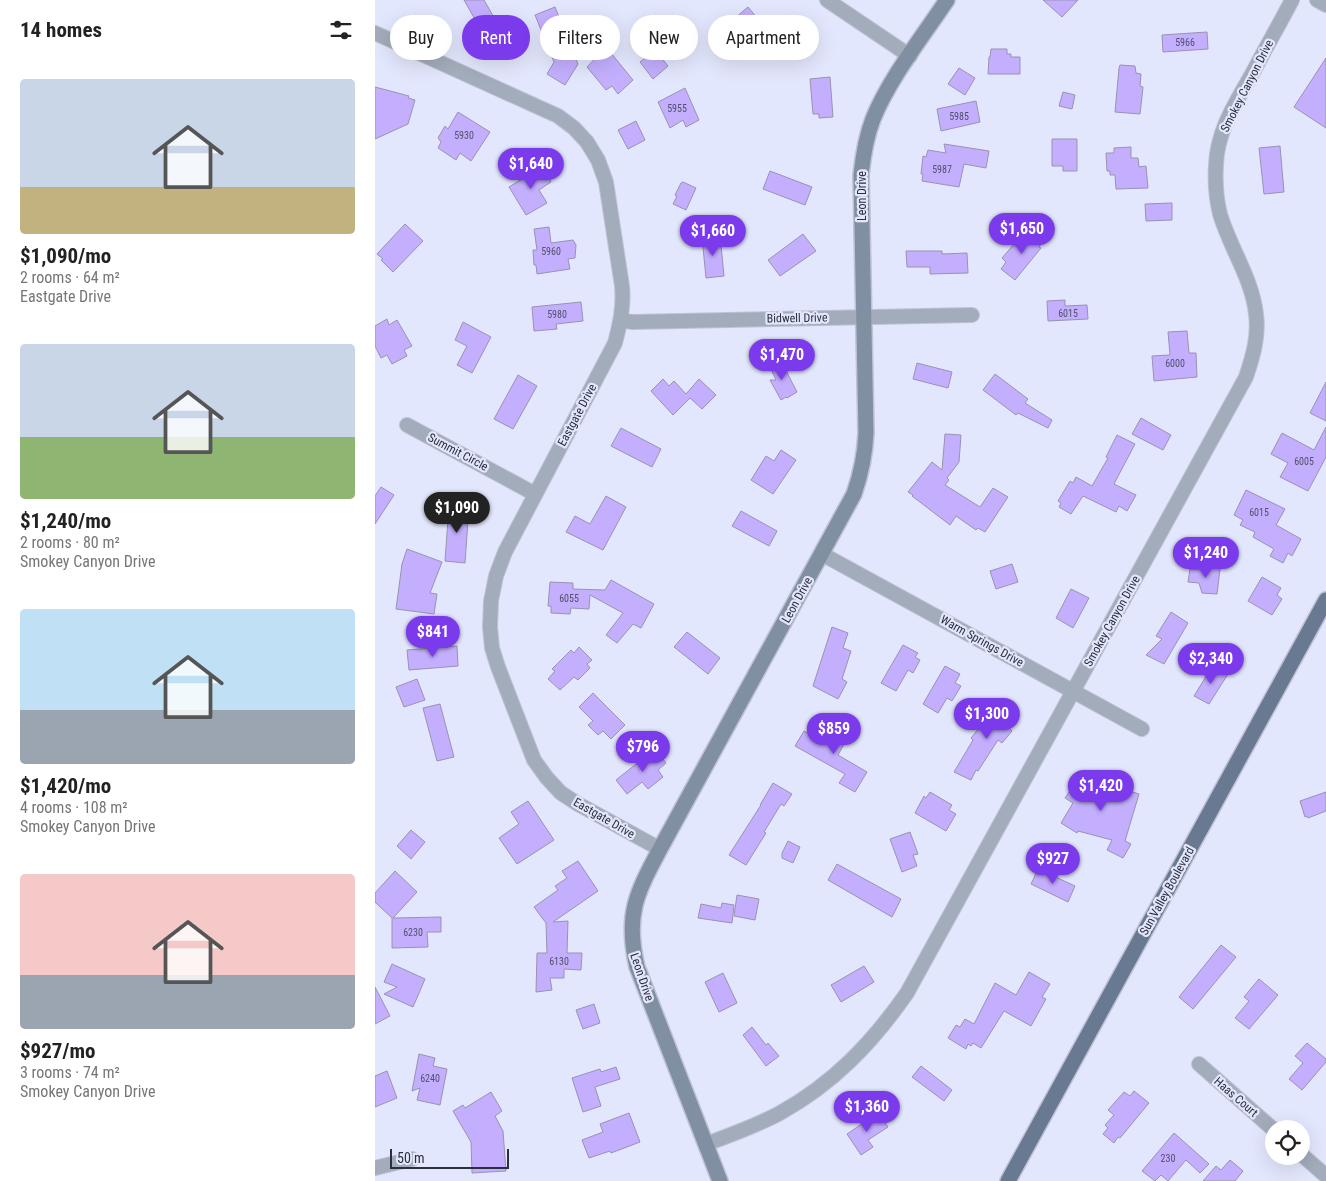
<!DOCTYPE html>
<html lang="en">
<head>
<meta charset="utf-8">
<style>
  body { margin:0; font-family:"Roboto Condensed",sans-serif; background:#f6f6f6; color:#222; height:100vh; display:flex; flex-direction:column; font-size:19px; white-space:nowrap }
  * { box-sizing:border-box; margin:0 }
  p { font-size:16px; color:#767676 }
  .icon { flex:none; width:28px; height:28px; fill:none; stroke:currentColor; stroke-width:2; stroke-linecap:round; stroke-linejoin:round }
  .map { position:relative; flex:1; overflow:hidden }
  .drawer { display:flex; flex-direction:column; background:#fff; width:375px }
  .drawer>* { flex:none }
  .guide { position:absolute; left:15px; top:15px; width:475px; height:45px; display:flex; gap:10px }
  .controls { position:absolute; left:890px; top:1120px; display:grid; gap:10px }
  .controls a { display:grid; place-items:center; width:45px; height:45px; border-radius:50%; background:#fff; box-shadow:0 5px 20px #0002; font-size:25px }
  .scale { position:absolute; left:15px; bottom:12px; width:119px; box-sizing:border-box; padding-left:5px; border:2px solid #2c2f3c; border-top:0; font-size:14px; line-height:18px; white-space:nowrap; color:#2c2f3c; -webkit-text-stroke:4px #e3e7fd; paint-order:stroke }
  .price { position:absolute; translate:-50% -42px; padding:0 11px; border-radius:18px; background:#7c3aed; color:#fff; font-size:16px; line-height:32px; filter:drop-shadow(0 1px 2px #0008) }
  .price::after { content:''; position:absolute; left:50%; top:30px; width:15px; height:11px; margin-left:-8px; background:inherit; clip-path:polygon(0 0,100% 0,50% 100%) }
  .price.active { background:#222; color:#fff }
  ul { padding:0; list-style:none }
  li { display:grid; align-content:center; gap:10px; height:265px; padding:0 20px }
  li span { display:grid; place-items:center; height:155px; border-radius:5px; color:#555 }
  li>.icon { margin-inline-start:auto }
  span .icon { width:90px; height:90px; fill:#fffc; stroke-width:1 }
  li b { font-size:21px }
  h2 { display:flex; justify-content:space-between; align-items:center; height:60px; padding:0 20px; font-size:21px }
  .tag { padding:0 18px; border-radius:22px; background:#fff; box-shadow:0 5px 20px #0002; font-size:18px; line-height:45px }
  .tag.active { background:#7c3aed; color:#fff }
  main { display:flex; flex:1; min-height:0 }
  .map>svg:first-child { display:block }
</style>
</head>
<body>
<main>
<section class="drawer">
<h2>14 homes<svg class="icon" aria-label="filters" viewBox="0 0 24 24"><path d="M4 7h16M4 17h16"/><circle cx="9" cy="7" r="2"/><circle cx="15" cy="17" r="2"/></svg></h2>
<ul>
<li><span style="background:linear-gradient(#c9d6e8 70%,#c2b280 0)"><svg class="icon" aria-label="home" viewBox="0 0 24 24"><path d="M3 11l9-7 9 7M6 9v11h12V9"/></svg></span><div><b>$1,090/mo</b><p>2 rooms · 64 m²</p><p>Eastgate Drive</p></div></li>
<li><span style="background:linear-gradient(#c9d6e8 60%,#8fb573 0)"><svg class="icon" aria-label="home" viewBox="0 0 24 24"><path d="M3 11l9-7 9 7M6 9v11h12V9"/></svg></span><div><b>$1,240/mo</b><p>2 rooms · 80 m²</p><p>Smokey Canyon Drive</p></div></li>
<li><span style="background:linear-gradient(#bfe0f5 65%,#9aa5b1 0)"><svg class="icon" aria-label="home" viewBox="0 0 24 24"><path d="M3 11l9-7 9 7M6 9v11h12V9"/></svg></span><div><b>$1,420/mo</b><p>4 rooms · 108 m²</p><p>Smokey Canyon Drive</p></div></li>
<li><span style="background:linear-gradient(#f6c9c9 65%,#9aa5b1 0)"><svg class="icon" aria-label="home" viewBox="0 0 24 24"><path d="M3 11l9-7 9 7M6 9v11h12V9"/></svg></span><div><b>$927/mo</b><p>3 rooms · 74 m²</p><p>Smokey Canyon Drive</p></div></li>
</ul>
</section>
<div class="map">
<svg width="951" height="1181" viewBox="0 0 951 1181">
  <rect width="100%" height="100%" fill="#e3e7fd"/>
  <path fill="#c3affe" stroke="#9992b3" d="M89 0H109L125 28 110 37Z
    M668 0H703L687 17Z
    M180 7 203 64 190 85 172 74 179 62 160 15Z
    M373 7 401 41 388 52 360 18Z
    M832 32 833 49 788 52 787 35Z
    M231 47 258 80 243 94 237 86 231 90 212 67Z
    M616 49H632V54H636V57H645V74H613L614 57H615Z
    M280 50 293 66 278 79 265 62Z
    M951 58V128L919 107Z
    M745 65 760 66 761 73 766 74 765 86 768 87 765 114 740 112 744 68Z
    M584 68 600 78 590 95 573 84Z
    M455 77 458 117 444 118V114H438L435 79Z
    M0 87 34 96 33 98 40 100 33 124 0 139Z
    M310 88 324 120 311 127 308 120 295 128 283 102Z
    M688 92 700 95 697 109 684 106Z
    M601 101 605 122 566 131 562 109Z
    M83 112 115 132 96 161 85 153 81 160 63 148 66 142 63 138 70 126 73 129Z
    M261 121 270 140 253 149 243 130Z
    M677 139H702V171H688V166H677Z
    M569 144 614 151 611 168 589 164 584 187 547 181 548 174H546L548 156 551 157 553 150 571 153Z
    M905 146 909 192 889 194 884 148Z
    M756 147V158H763L764 167 771 166 773 188 741 189 740 175H735V171H732L731 153H739V148Z
    M165 164 176 182 164 190 172 203 151 215 134 187 155 174 153 171Z
    M395 171 437 187 430 205 388 189Z
    M308 182 321 188 311 210 298 204 302 196 300 195 306 183Z
    M797 203V220L771 221 770 204Z
    M30 224 48 241 18 272 6 260 8 259 2 254Z
    M174 227 176 243 198 240 201 245 200 258 193 259 195 269 162 274 161 265H159L158 250H162L159 229Z
    M661 230 670 238 664 247 666 248 640 280 626 269 631 262 627 258 639 244 643 248 651 237 654 239Z
    M428 234 441 251 405 276 393 260Z
    M345 235 349 276 331 278 327 237Z
    M531 251H567V254L592 253 593 273 555 274V267H532Z
    M690 300V306L712 305 713 319 673 321 672 301Z
    M206 302 208 321 181 324 182 329 159 331 157 307Z
    M12 319 14 325 22 320 37 346 29 350 32 356 17 364 12 355 6 358 0 346V326Z
    M88 322 116 337 97 373 82 365 92 346 80 340Z
    M812 331 814 353H821L822 377 779 381 777 356 795 355 793 332Z
    M405 359 422 392 412 398 411 397 406 400 395 380H401L394 365Z
    M542 363 577 372 573 388 538 379Z
    M620 374 653 399 650 403 677 420 673 428 643 413 641 415 608 390Z
    M143 375 162 386 138 429 119 419Z
    M288 379 294 386 299 381 311 394 324 379 341 395 327 409 315 398 298 415 276 391Z
    M951 382V421L935 413Z
    M766 418 796 435 788 450 757 434Z
    M951 427V457L933 491 905 477 913 463 896 454 907 433 939 450Z
    M246 428 286 449 277 467 236 446Z
    M570 434 586 435 584 462 572 478 574 480 570 485 605 507 618 488 633 497 610 532 603 528 601 530 581 516 575 525 537 496 538 495 533 492 557 462 567 470Z
    M742 435 760 444 739 484 761 495 752 511 744 506 741 512 708 496 696 514 684 507 686 503 683 501 695 481 698 483 701 477 717 486 733 458 731 457Z
    M406 450 421 460 398 494 376 480 391 456 399 461Z
    M6 487 19 495 0 524V496Z
    M871 490 910 509 901 525 926 539 917 556 913 553 908 563 895 556 899 549 878 537 880 532 865 525 868 520 859 515Z
    M231 496 251 507 228 550 191 532 200 516 215 524Z
    M74 505 94 506 90 563 70 561Z
    M366 511 402 531 394 546 357 526Z
    M32 549 67 562 55 593 62 594 59 614 21 609 27 564Z
    M637 564 643 582 621 589 615 571Z
    M824 565 845 569 842 594 827 593 824 583 813 582 815 569 824 570Z
    M887 577 906 588 902 595 907 599 897 615 873 601Z
    M236 580 279 604 266 628 258 624 242 643 231 635 248 613 215 595 214 609 196 608 195 614 176 613V606H173L175 582 198 583V589L230 590Z
    M696 589 714 598 698 628 681 618Z
    M796 612 813 623 789 664 771 655 787 639 781 636Z
    M457 627 473 633 468 648 476 651 467 679 472 682 463 699 438 686Z
    M312 632 345 658 333 674 299 647Z
    M528 645 543 653 540 657 545 660 538 673 533 670 521 691 506 683Z
    M82 646 83 666 34 670 32 650Z
    M204 647 217 660 212 664 215 668 203 680 199 677 185 690 173 679 180 671 177 669 196 650 199 653Z
    M838 665 853 674 834 704 819 696Z
    M570 666 585 674 580 683 586 686 577 701 572 698 563 713 548 704Z
    M42 679 50 700 29 707 21 687Z
    M218 693 250 725 236 739 228 731 223 735 213 725 218 721 204 707Z
    M627 700 642 712 636 715 641 719 634 728 637 731 627 743 623 740 603 771 601 770 596 780 579 772 598 740 596 738Z
    M65 704 79 757 62 761 48 708Z
    M464 722 477 730 463 755 492 772 480 792 464 783 470 774 420 746 429 731 452 744Z
    M280 749 291 763 283 770 288 777 273 789 267 782 252 794 241 780Z
    M709 770 744 793 745 788 764 794 750 841 756 844 748 858 732 850 737 840 703 831 702 833 686 823 698 803 690 798Z
    M398 783 417 794 409 806 406 804 389 832 391 833 371 865 354 855 386 805H385Z
    M555 792 577 805 574 810 581 814 571 831 540 813 549 796 551 798Z
    M951 792V811L933 818 932 816 930 817 925 801Z
    M153 801 179 840 142 864 124 838 144 824 136 812Z
    M36 830 50 842 36 859 22 846Z
    M535 832 543 854 538 855 542 866 527 872 515 839Z
    M413 841 425 847 418 863 407 858V853Z
    M203 861 223 891 178 922 193 921 192 953H207L206 970 189 969V978H175L177 990 161 992 162 953H172L171 923 159 907 183 890 180 886 192 878 187 871Z
    M462 864 526 899 517 917 453 880Z
    M663 869 700 886 693 902 656 884Z
    M20 871 42 892 18 918 66 917V932H52L53 947 17 948V918L0 902V893Z
    M362 895 384 899 380 920 359 916Z
    M347 903 359 905 357 923 323 918 326 904 346 908Z
    M846 945 861 957 818 1009 804 997Z
    M17 964 50 979 38 1007 9 994 22 987 9 982Z
    M489 966 499 982 466 1002 456 985Z
    M654 972 675 984 667 997 671 999 656 1026 629 1011 606 1048 598 1043 596 1046 593 1044 591 1049 573 1038 581 1025 585 1027 590 1019 599 1024 620 983 641 995Z
    M348 973 362 1003 344 1012 330 982Z
    M884 979 903 995 874 1029 860 1018 874 1001 869 997Z
    M0 987 15 1016 0 1024Z
    M219 1004 225 1023 208 1029 201 1010Z
    M377 1027 391 1045 393 1043 404 1056 391 1066 368 1035Z
    M932 1043 951 1059V1062L927 1090 914 1079 928 1063 920 1056Z
    M44 1054 60 1058 58 1066 72 1069 65 1105 42 1100 45 1088 37 1091Z
    M546 1066 577 1090 569 1101 537 1077Z
    M241 1067 245 1079 220 1087 226 1106 208 1112 197 1078 225 1069 226 1072Z
    M12 1071 22 1098 0 1107V1076Z
    M759 1091 774 1103 745 1138 743 1137 739 1143 728 1134 733 1128 730 1125 739 1115 733 1110 749 1092 755 1096Z
    M116 1092 127 1111 120 1116 128 1131 131 1171 97 1173 96 1142 78 1111 88 1105 90 1108Z
    M254 1113 265 1142 236 1153 235 1151 214 1158 207 1140 228 1132 225 1124Z
    M503 1113 513 1127 493 1140 498 1147 486 1155 472 1134Z
    M799 1133 834 1164 825 1173 811 1160 793 1181 786 1175 780 1181 767 1171Z
    M855 1160 868 1171 860 1181H828L841 1166 846 1170Z"/>
  <g fill="none" stroke-linecap="round" stroke-linejoin="round">
    <defs>
      <path id="street" d="M452 0 535 56
        M942 0 951 5
        M0 33 183 116 199 128 212 142 223 160 231 182 247 286C249 306 245 324 240 343L130 552 121 576 116 601 115 627 117 648 123 667 159 760 172 778 186 793 203 804 285 849
        M246 320 257 322 597 315
        M32 425 160 494
        M447 554 767 729
        M824 1064 899 1130
        M331 1144C356 1135 381 1126 405 1113 459 1083 497 1043 532 993L871 377C878 356 884 336 881 314 877 278 855 248 845 214 841 198 840 181 841 165 842 131 861 102 877 74 890 49 904 25 917 0
        M926 1154 951 1176
        M0 1168 37 1159"/>
      <path id="secondary" d="M345 1181 262 967C250 915 261 894 285 849L479 494C486 474 490 455 491 433L486 175C488 156 491 137 498 119 514 79 548 36 572 0"/>
      <path id="primary" d="M633 1181 951 600"/>
    </defs>
    <use href="#street" stroke="#bec2d6" stroke-width="16"/>
    <use href="#secondary" stroke="#bec2d6" stroke-width="18"/>
    <use href="#primary" stroke="#bec2d6" stroke-width="18"/>
    <use href="#street" stroke="#a3acba" stroke-width="14"/>
    <use href="#secondary" stroke="#818fa2" stroke-width="15"/>
    <use href="#primary" stroke="#697991" stroke-width="15"/>
  </g>
  <g text-anchor="middle" dominant-baseline="central" stroke-width="4.5" stroke-linejoin="round" paint-order="stroke">
    <g font-size="10" fill="#524f6c">
      <text x="810" y="42">5966</text>
      <text x="302" y="108">5955</text>
      <text x="584" y="116">5985</text>
      <text x="89" y="135">5930</text>
      <text x="567" y="169">5987</text>
      <text x="176" y="251">5960</text>
      <text x="693" y="313">6015</text>
      <text x="182" y="314">5980</text>
      <text x="800" y="363">6000</text>
      <text x="929" y="461">6005</text>
      <text x="884" y="512">6015</text>
      <text x="194" y="598">6055</text>
      <text x="38" y="932">6230</text>
      <text x="184" y="961">6130</text>
      <text x="55" y="1078">6240</text>
      <text x="793" y="1158">230</text>
    </g>
    <g font-size="12" fill="#2c2f3c" stroke="#e3e7fd">
      <text transform="translate(872 86) rotate(-63)">Smokey Canyon Drive</text>
      <text transform="translate(487 196) rotate(-90)">Leon Drive</text>
      <text transform="translate(422 318) rotate(-1)">Bidwell Drive</text>
      <text transform="translate(202 415) rotate(-62)">Eastgate Drive</text>
      <text transform="translate(83 452) rotate(28)">Summit Circle</text>
      <text transform="translate(422 600) rotate(-61)">Leon Drive</text>
      <text transform="translate(737 621) rotate(-61)">Smokey Canyon Drive</text>
      <text transform="translate(607 641) rotate(29)">Warm Springs Drive</text>
      <text transform="translate(229 818) rotate(30)">Eastgate Drive</text>
      <text transform="translate(792 891) rotate(-61)">Sun Valley Boulevard</text>
      <text transform="translate(267 977) rotate(71)">Leon Drive</text>
      <text transform="translate(861 1097) rotate(41)">Haas Court</text>
    </g>
  </g>
</svg>
<div class="controls">
<a><svg class="icon" aria-label="locate" viewBox="0 0 24 24"><circle cx="12" cy="12" r="6"/><path d="M12 2v4M12 18v4M2 12h4M18 12h4"/></svg></a>
</div>
<div class="scale">50 m</div>
<b class="price" style="left:156px;top:190px">$1,640</b>
<b class="price" style="left:647px;top:255px">$1,650</b>
<b class="price" style="left:338px;top:257px">$1,660</b>
<b class="price" style="left:407px;top:381px">$1,470</b>
<b class="price active" style="left:82px;top:534px">$1,090</b>
<b class="price" style="left:831px;top:579px">$1,240</b>
<b class="price" style="left:58px;top:658px">$841</b>
<b class="price" style="left:836px;top:685px">$2,340</b>
<b class="price" style="left:612px;top:740px">$1,300</b>
<b class="price" style="left:459px;top:755px">$859</b>
<b class="price" style="left:268px;top:773px">$796</b>
<b class="price" style="left:726px;top:812px">$1,420</b>
<b class="price" style="left:678px;top:885px">$927</b>
<b class="price" style="left:492px;top:1133px">$1,360</b>
<div class="guide">
<a class="tag">Buy</a>
<a class="tag active">Rent</a>
<a class="tag">Filters</a>
<a class="tag">New</a>
<a class="tag">Apartment</a>
</div>
</div>
</main>
</body>
</html>
